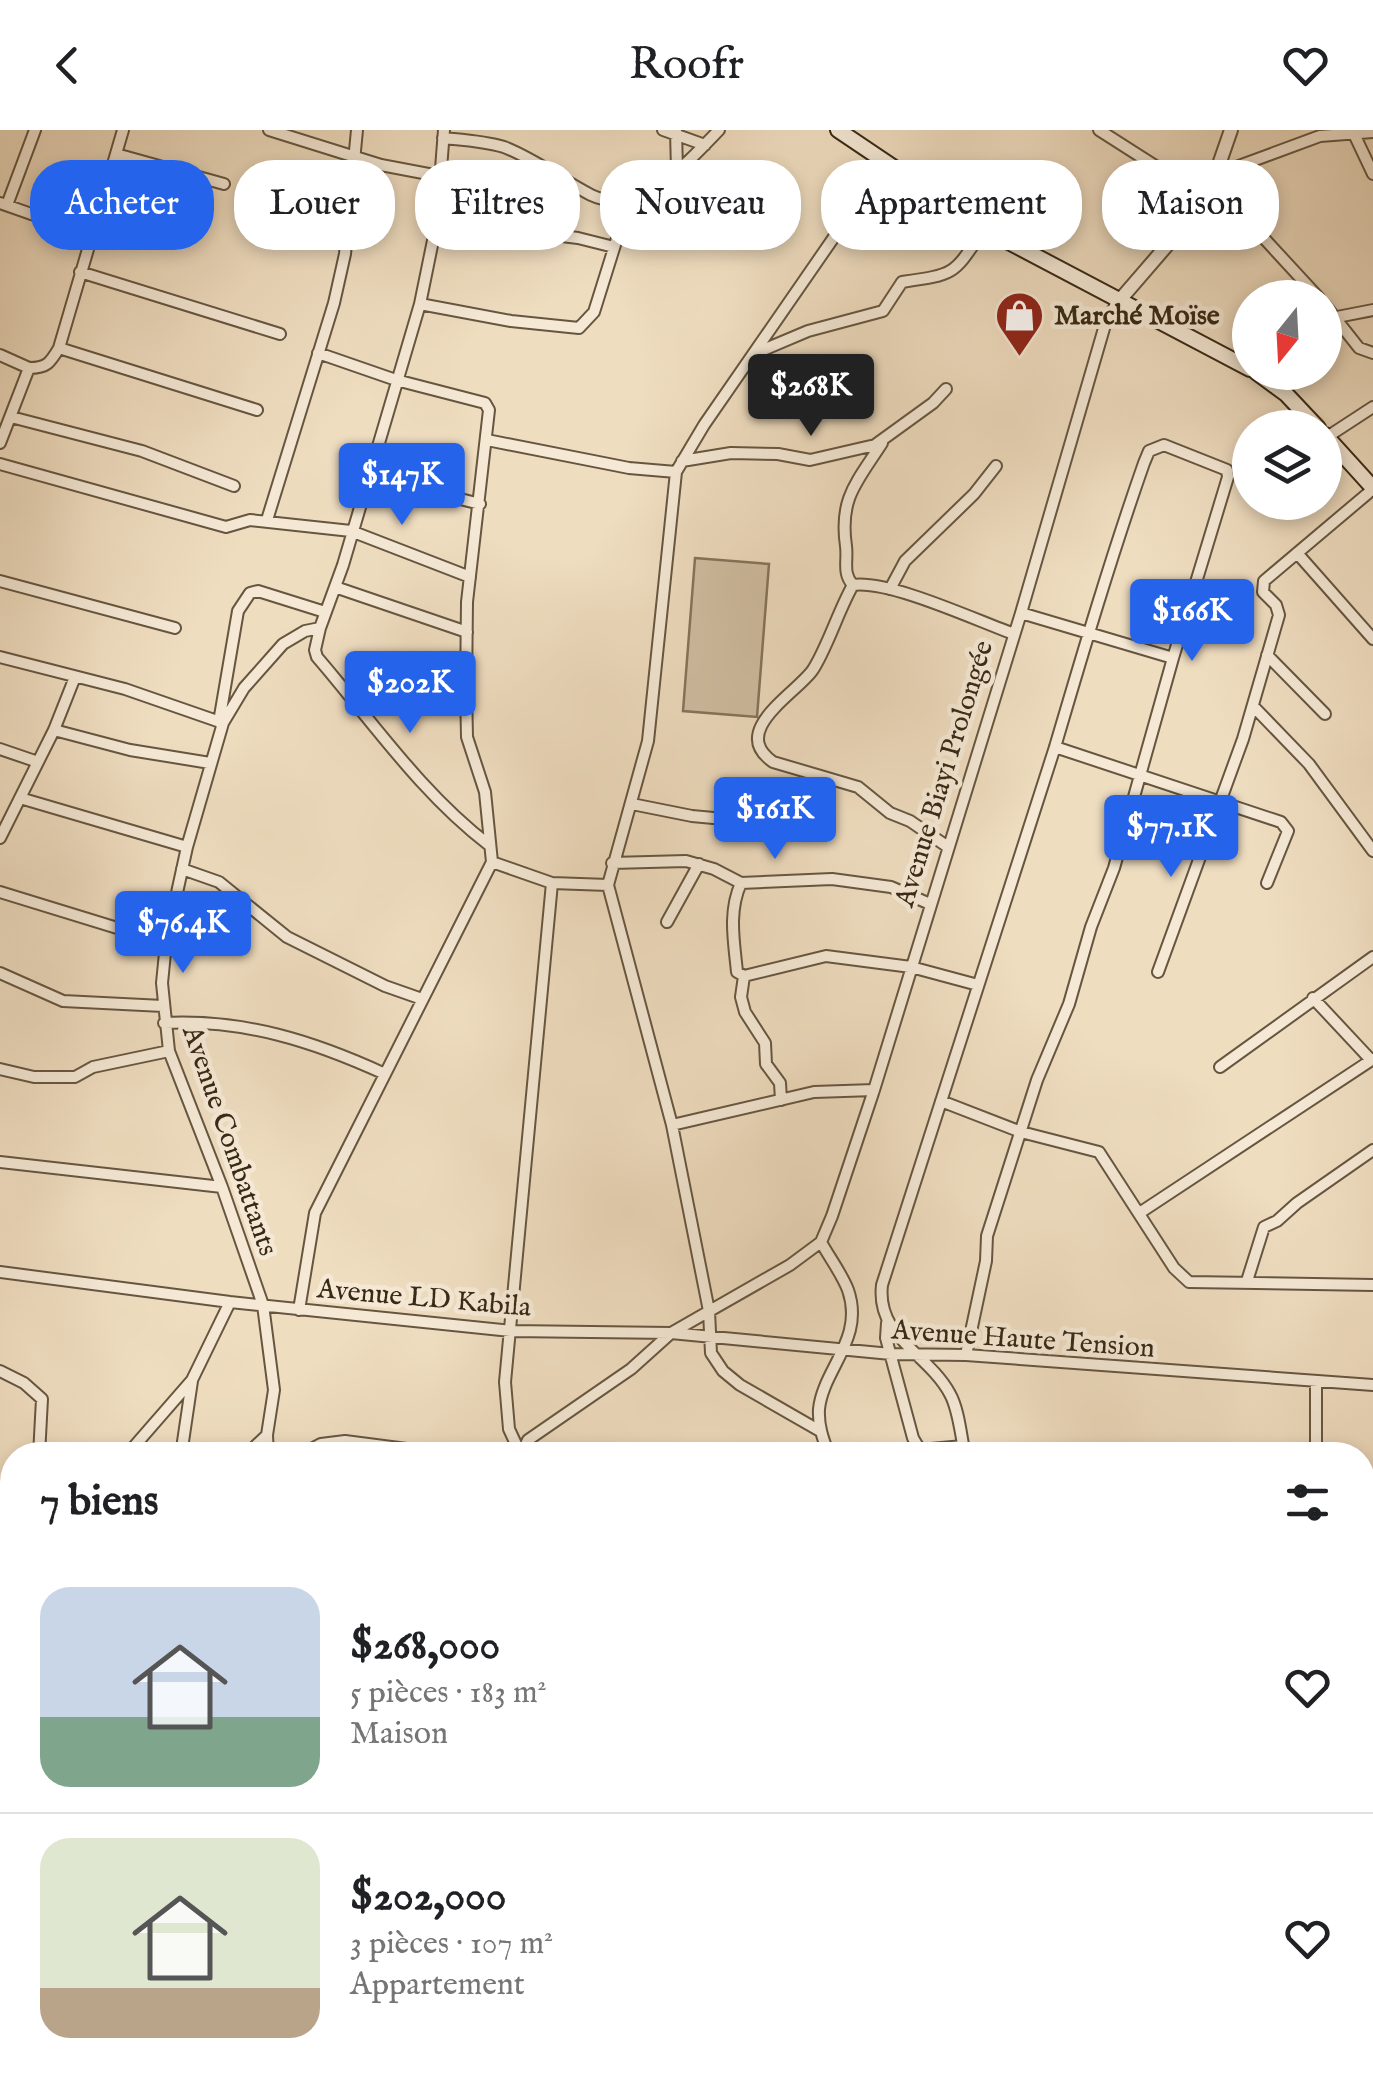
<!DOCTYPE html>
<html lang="fr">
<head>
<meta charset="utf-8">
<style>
  body { margin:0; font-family:"IM FELL English",serif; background:#f6f6f6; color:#202124; height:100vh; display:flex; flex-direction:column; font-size:38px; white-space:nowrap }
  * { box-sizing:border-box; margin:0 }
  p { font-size:32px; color:#757577 }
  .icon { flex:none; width:55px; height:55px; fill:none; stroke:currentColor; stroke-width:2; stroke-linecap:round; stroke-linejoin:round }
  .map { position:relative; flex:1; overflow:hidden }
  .drawer { position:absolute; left:0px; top:1312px; width:1375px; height:642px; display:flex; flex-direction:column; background:#fff; border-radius:40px 40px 0 0; box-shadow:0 5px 15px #0003 }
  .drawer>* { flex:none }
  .guide { position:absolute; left:30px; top:30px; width:1315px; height:90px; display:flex; gap:20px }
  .needle { width:65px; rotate:198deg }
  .fabs { position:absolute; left:1232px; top:150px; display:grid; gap:20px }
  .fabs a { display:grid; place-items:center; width:110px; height:110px; border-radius:50%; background:#fff; box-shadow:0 5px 15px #0003; font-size:50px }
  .price { position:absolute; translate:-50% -85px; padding:0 22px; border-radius:10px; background:#2563eb; color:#fff; font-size:32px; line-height:65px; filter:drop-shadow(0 2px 5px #0008) }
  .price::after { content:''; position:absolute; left:50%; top:60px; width:30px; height:22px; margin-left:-15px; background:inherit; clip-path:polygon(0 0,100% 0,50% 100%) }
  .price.current { background:#222; color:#fff }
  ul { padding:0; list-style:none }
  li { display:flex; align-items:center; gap:30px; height:250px; padding:0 40px }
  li+li { border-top:2px solid #e0e0e0 }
  li span { display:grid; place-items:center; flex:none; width:280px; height:200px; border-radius:30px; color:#555 }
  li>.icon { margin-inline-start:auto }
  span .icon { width:120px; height:120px; fill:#fffc; stroke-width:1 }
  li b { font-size:42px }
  h2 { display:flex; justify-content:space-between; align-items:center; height:120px; padding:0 40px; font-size:42px }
  .chip { padding:0 35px; border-radius:40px; background:#fff; box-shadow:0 5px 15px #0003; font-size:35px; line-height:90px }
  .chip.current { background:#2563eb; color:#fff }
  header { display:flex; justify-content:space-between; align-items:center; height:130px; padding:0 40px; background:#fff; font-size:45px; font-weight:600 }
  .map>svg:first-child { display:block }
</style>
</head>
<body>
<header><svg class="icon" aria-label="back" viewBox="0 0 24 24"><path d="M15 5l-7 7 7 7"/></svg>Roofr<svg class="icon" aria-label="heart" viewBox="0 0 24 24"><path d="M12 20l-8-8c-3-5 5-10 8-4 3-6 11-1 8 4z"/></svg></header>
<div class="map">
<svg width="1373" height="1954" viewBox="0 0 1373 1954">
  <rect width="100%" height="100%" fill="#efddc0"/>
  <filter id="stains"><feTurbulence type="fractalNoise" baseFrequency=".002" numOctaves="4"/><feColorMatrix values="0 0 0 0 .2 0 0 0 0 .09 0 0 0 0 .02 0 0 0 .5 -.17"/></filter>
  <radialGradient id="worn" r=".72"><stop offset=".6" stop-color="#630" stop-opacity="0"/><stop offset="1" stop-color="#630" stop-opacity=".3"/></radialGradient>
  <path fill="#d0bea3" stroke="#84745c" stroke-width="2.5" d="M695 428 769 434 757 587 683 581Z"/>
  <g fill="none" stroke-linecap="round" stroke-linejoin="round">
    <defs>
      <path id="minor" d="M269 0 381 35 439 46
        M663 0 705 15
        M1099 0 1207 69
        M676 1 677 40
        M1355 6 1373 44
        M443 8C463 10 484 11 504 17 535 29 562 50 591 65 639 88 689 31 719 0
        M116 24 224 54
        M1217 44 1320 6 1373 2
        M1214 54 1319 168
        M0 73 91 105
        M7 75 35 0
        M437 91 578 108 614 117
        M80 142 280 204
        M420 174 511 191 579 198 594 182 629 70
        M1325 175 1359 218 1373 223
        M1337 187 1373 180
        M59 218 257 280
        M756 223 808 201 883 181 902 152C957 144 953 145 984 99
        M0 225 29 238
        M11 287 142 321 234 356
        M1327 307 1373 277
        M487 310 629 338 676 342
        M0 313 29 238C47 238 50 233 59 218L123 0
        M682 331 731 323 778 324 810 330 875 315 933 273 946 259
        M0 334 226 397 250 390 351 401 470 447
        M370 346 480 374
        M267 390 334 173 345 124 357 0
        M1297 423 1373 509
        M0 451 175 498
        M853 455C842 443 848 431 846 416 839 368 857 352 882 313
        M335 457 467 502
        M890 459 905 431 974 364 996 336
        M320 498 315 520 317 527C373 592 421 663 489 715
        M1267 525 1325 584
        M0 527 125 559 223 593
        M395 546 433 558 466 560
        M1253 576 1309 634 1373 721
        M219 592 238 481 250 463 258 461 325 482
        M54 600 130 620 210 633
        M1055 617 1281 692 1288 701 1267 753
        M0 619 38 632
        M20 668 187 717
        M632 674 692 686 735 690
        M0 708 54 600 75 547
        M948 717 910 691 890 683 858 657 773 632C729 601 794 565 812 541 826 521 839 479 853 455 890 450 975 490 1014 504
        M492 732 552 753 608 755
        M612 733 686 731 714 739 741 753 832 749 891 757 930 774
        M182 739 219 752 287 807 385 856 422 869
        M741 753C728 782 734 811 737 842L744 846 826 826 911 837 978 855
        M0 762 166 813
        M667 792 699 734
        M1158 842 1243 609 1279 485 1276 475 1263 462 1264 451 1373 359
        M0 843 63 871 163 876
        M744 846 741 867 745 882 765 913 766 934 780 953 781 970
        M1313 868 1371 930
        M164 893C244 889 313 911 385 944
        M1220 937 1373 827
        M0 939 34 947H75L93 937 169 921
        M941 971 1021 1002 1099 1022 1174 1138 1189 1152 1373 1155
        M672 995 814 962 874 960
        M0 1032 222 1057
        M1141 1082 1373 929
        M821 1112C829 1127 842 1144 848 1160 865 1209 823 1239 819 1279 818 1296 823 1309 829 1325
        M0 1142 230 1172 511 1201 671 1203 790 1135 821 1112 832 1086 874 960 1021 483 1107 188 1119 171
        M1247 1151 1264 1097 1277 1091 1297 1073 1373 1020
        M299 1180 315 1083 492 732 485 662 467 607 466 560 467 472 489 280 485 273 396 250 318 223
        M887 1193 886 1208 913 1308 920 1320 963 1316
        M966 1225 986 1131 987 1106 1037 950 1069 874 1091 797 1114 738 1173 528
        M0 1241 24 1253 42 1269 39 1325
        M1316 1251V1325
        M820 1301 740 1255 723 1241 711 1223 709 1181 672 995 608 755 648 611 676 342 704 295 886 32
        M268 1324 304 1323 321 1314 345 1311 453 1325
        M132 1325 131 1320 192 1250 230 1172
        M181 1325 192 1251
        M246 1325 267 1305
        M268 1325 267 1305 274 1260 263 1175 222 1057 169 921 162 853 166 813 187 717 223 593 244 558 283 514 305 501 320 498 343 435 420 174 437 91 444 0
        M521 1325 528 1310 631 1239 671 1203 891 1224 966 1225 1373 1255
        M521 1325 509 1299 505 1252 552 753
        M965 1325C961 1307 959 1280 950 1264 928 1223 876 1207 882 1155L1055 617C1083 522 1111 427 1144 333L1149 321 1164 315 1227 340 1228 347 1173 528 1021 483
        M1362 1371 1373 1372
        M1362 1490 1373 1492
        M1362 1640 1373 1639
        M1362 1742 1373 1741
        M0 1745 12 1576
        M0 1758 12 1819
        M1362 1842 1373 1840
        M1362 1927H1373
        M36 1942 38 1954
        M112 1942 114 1954
        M188 1942 189 1954
        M255 1942 269 1949 317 1954
        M437 1942 442 1954
        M855 1942 858 1954
        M987 1953 1112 1942
        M714 1954 716 1942"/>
      <path id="tertiary" d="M1119 171 1207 69 1231 0"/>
      <path id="secondary" d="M838 0 988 101 1250 239
        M1256 242 1286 264 1318 298
        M1325 305 1373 358"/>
    </defs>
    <use href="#minor" stroke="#665640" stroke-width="14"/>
    <use href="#tertiary" stroke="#665640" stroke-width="16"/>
    <use href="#secondary" stroke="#382915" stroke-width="18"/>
    <use href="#minor" stroke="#f5e9d6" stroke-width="10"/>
    <use href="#tertiary" stroke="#f5e9d6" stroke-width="12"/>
    <use href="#secondary" stroke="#f5e9d6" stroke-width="14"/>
  </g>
  <defs>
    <symbol id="shop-pin" viewBox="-11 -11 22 30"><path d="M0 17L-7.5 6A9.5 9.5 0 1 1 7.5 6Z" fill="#8f2418" stroke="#f5e9d6"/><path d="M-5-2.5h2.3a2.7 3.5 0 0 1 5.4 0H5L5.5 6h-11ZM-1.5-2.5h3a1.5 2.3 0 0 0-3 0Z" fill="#fff"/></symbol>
  </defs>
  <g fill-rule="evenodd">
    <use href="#shop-pin" x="992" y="158" width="55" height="75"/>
  </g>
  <g text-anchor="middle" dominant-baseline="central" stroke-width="9" stroke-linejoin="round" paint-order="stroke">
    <g font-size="28" font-weight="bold" fill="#382915" stroke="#f5e9d6" text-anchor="start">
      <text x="1054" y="186">Marché Moïse</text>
    </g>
    <g font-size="28" fill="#382915" stroke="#f5e9d6">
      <text transform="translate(945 644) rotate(-73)">Avenue Biayi Prolongée</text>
      <text transform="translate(229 1011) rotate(71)">Avenue Combattants</text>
      <text transform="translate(424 1169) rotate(5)">Avenue LD Kabila</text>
      <text transform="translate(1023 1210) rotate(4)">Avenue Haute Tension</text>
    </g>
  </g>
  <rect width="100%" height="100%" filter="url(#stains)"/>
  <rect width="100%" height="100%" fill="url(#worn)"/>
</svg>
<div class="fabs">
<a><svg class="needle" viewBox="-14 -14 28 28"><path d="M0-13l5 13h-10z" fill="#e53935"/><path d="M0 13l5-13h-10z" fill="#757577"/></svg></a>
<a><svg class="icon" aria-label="layers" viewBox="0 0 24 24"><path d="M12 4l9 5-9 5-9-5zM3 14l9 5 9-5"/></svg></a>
</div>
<b class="price current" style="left:811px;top:309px">$268K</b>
<b class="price" style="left:402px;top:398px">$147K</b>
<b class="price" style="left:1192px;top:534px">$166K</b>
<b class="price" style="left:410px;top:606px">$202K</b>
<b class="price" style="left:775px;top:732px">$161K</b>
<b class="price" style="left:1171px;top:750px">$77.1K</b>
<b class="price" style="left:183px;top:846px">$76.4K</b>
<div class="guide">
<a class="chip current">Acheter</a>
<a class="chip">Louer</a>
<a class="chip">Filtres</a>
<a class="chip">Nouveau</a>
<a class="chip">Appartement</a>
<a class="chip">Maison</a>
</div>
<section class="drawer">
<h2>7 biens<svg class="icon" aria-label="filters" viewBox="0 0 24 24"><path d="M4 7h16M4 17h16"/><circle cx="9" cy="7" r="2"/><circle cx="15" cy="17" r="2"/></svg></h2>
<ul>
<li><span style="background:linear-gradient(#c9d6e8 65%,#7fa58c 0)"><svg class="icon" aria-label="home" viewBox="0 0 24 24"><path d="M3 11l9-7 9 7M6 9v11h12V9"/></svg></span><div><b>$268,000</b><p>5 pièces · 183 m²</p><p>Maison</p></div><svg class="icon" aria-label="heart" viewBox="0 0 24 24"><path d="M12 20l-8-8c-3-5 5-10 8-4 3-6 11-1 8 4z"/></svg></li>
<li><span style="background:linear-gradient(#dfe7d0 75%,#b9a48a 0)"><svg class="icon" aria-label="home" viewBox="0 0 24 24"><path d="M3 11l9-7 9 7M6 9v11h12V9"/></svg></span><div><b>$202,000</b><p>3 pièces · 107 m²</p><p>Appartement</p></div><svg class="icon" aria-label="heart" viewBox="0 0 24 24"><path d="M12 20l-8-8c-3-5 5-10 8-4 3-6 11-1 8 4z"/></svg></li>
</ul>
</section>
</div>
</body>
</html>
